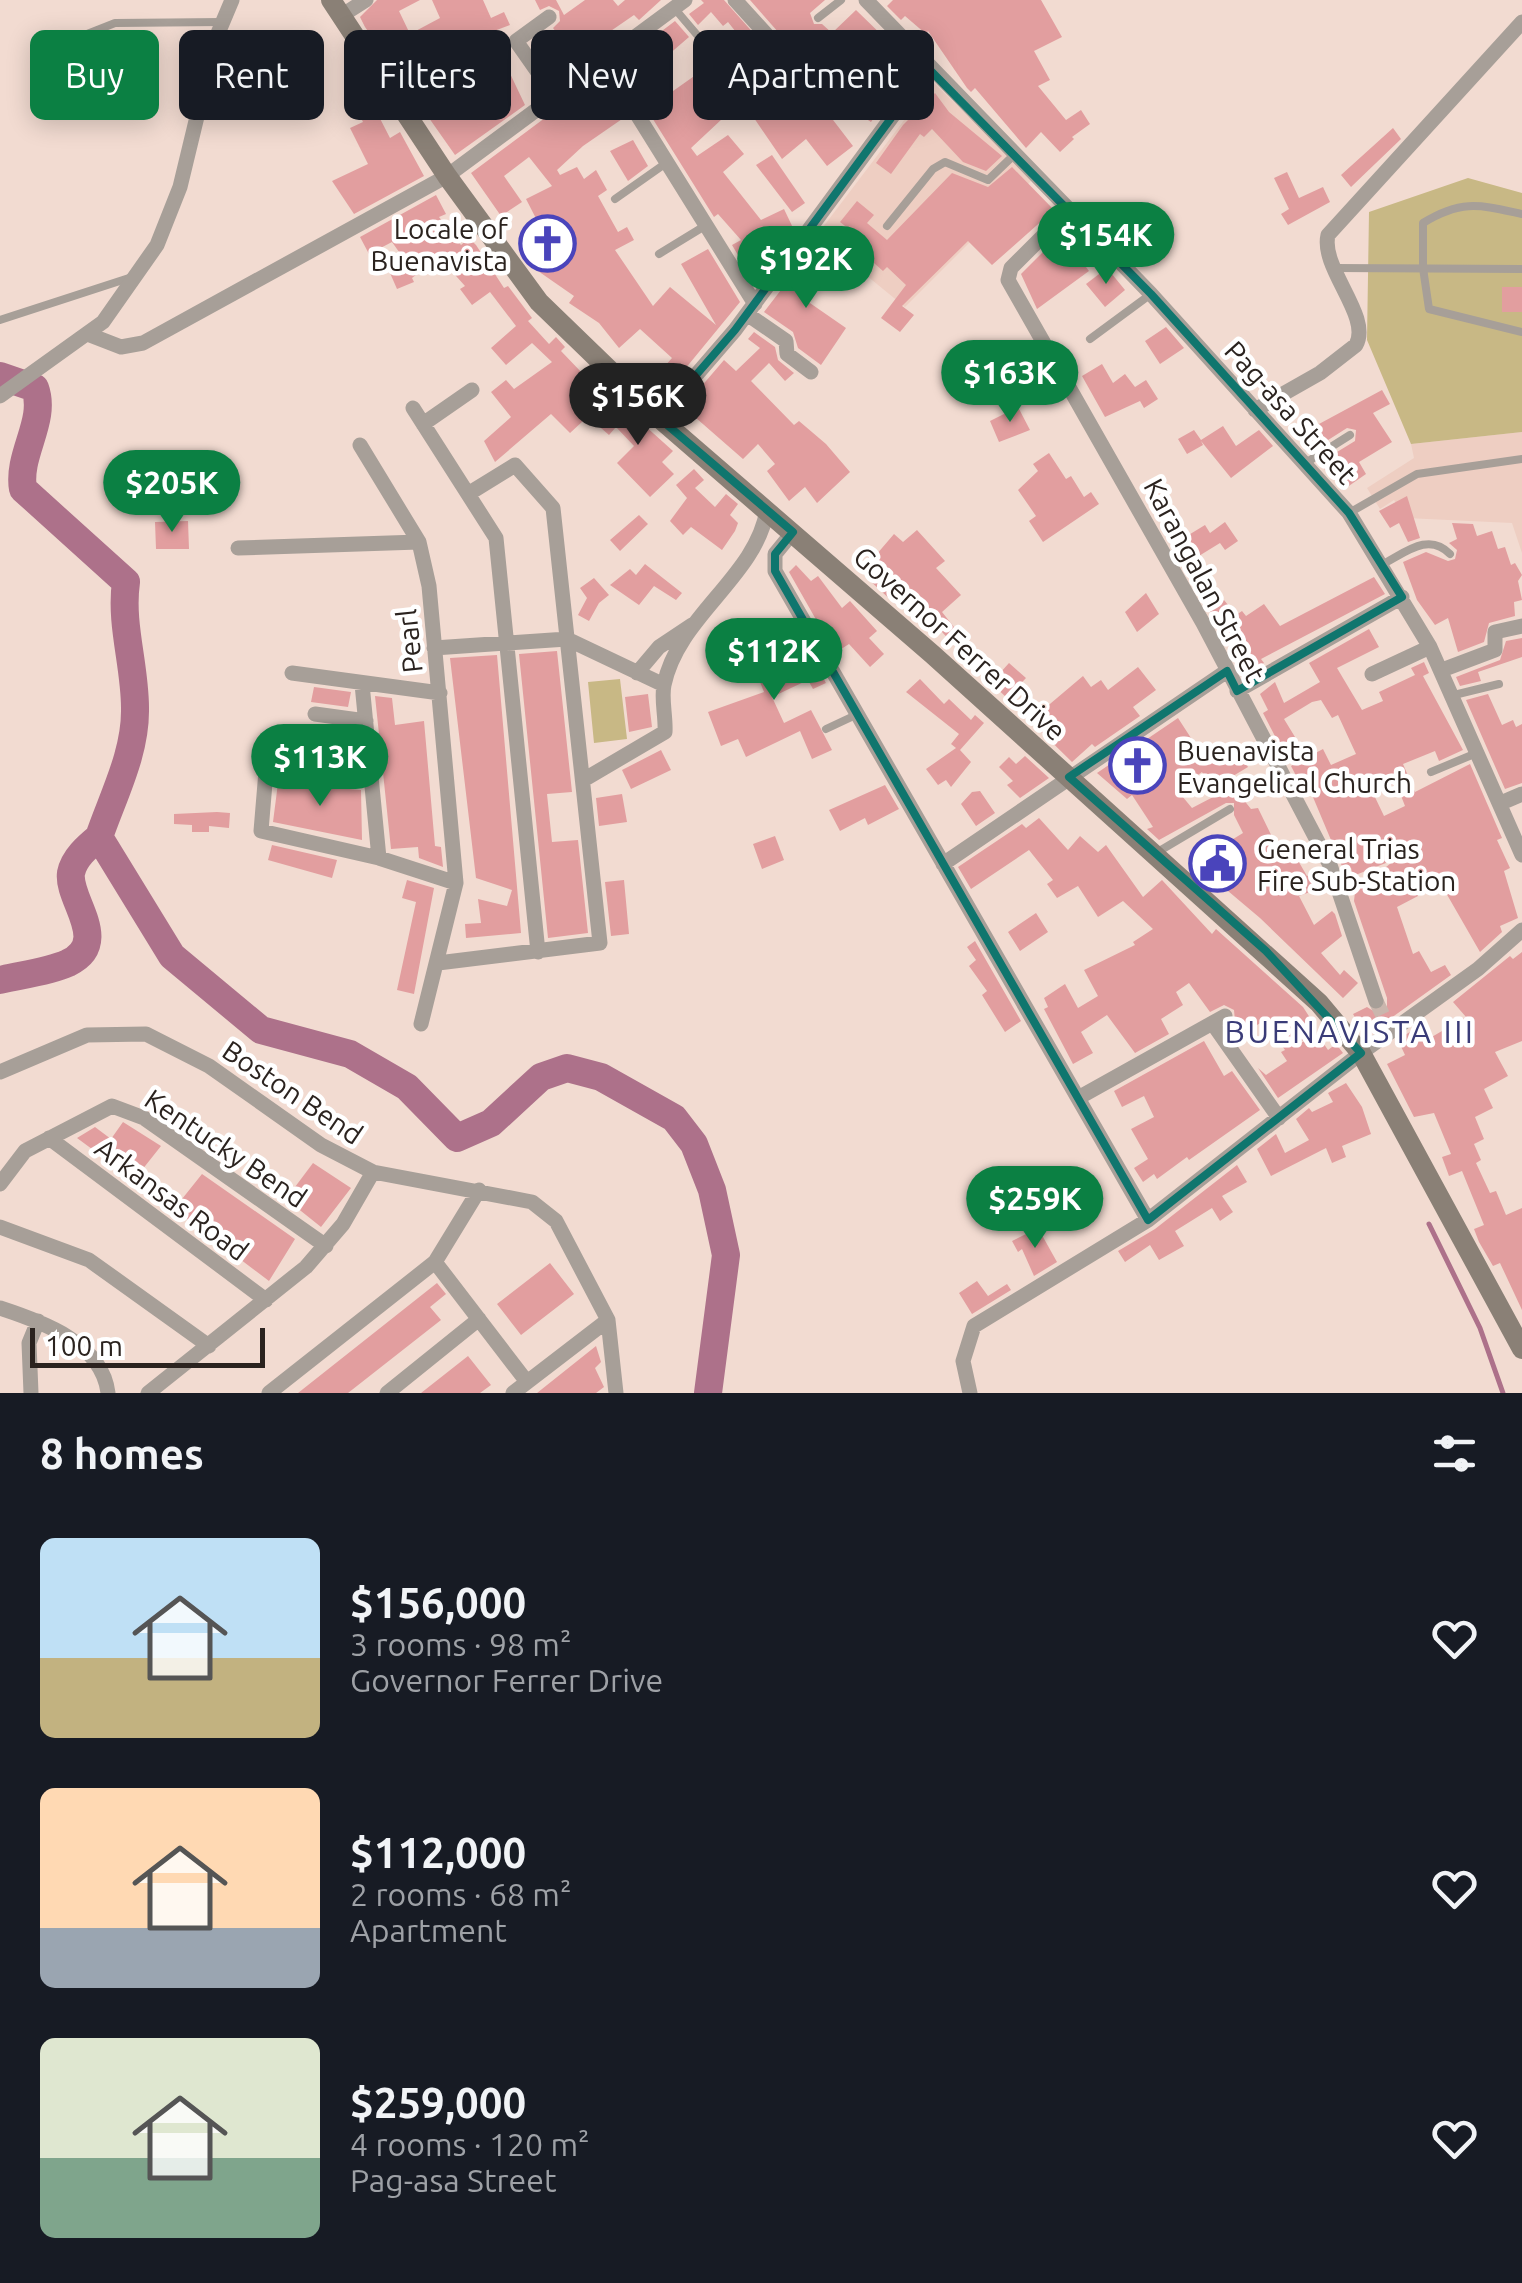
<!DOCTYPE html>
<html lang="en">
<head>
<meta charset="utf-8">
<style>
  body { margin:0; font-family:Ubuntu,sans-serif; background:#242831; color:#f1f3f6; height:100vh; display:flex; flex-direction:column; font-size:38px; white-space:nowrap }
  * { box-sizing:border-box; margin:0 }
  p { font-size:32px; color:#9ea1a6 }
  .icon { flex:none; width:55px; height:55px; fill:none; stroke:currentColor; stroke-width:2; stroke-linecap:round; stroke-linejoin:round }
  .map { position:relative; height:1393px; overflow:hidden }
  .details { display:flex; flex-direction:column; background:#171b24; flex:1 }
  .details>* { flex:none }
  .guide { position:absolute; left:30px; top:30px; width:1000px; height:90px; display:flex; gap:20px }
  .scale { position:absolute; left:30px; bottom:25px; width:235px; box-sizing:border-box; padding-left:10px; border:5px solid #2b231f; border-top:0; font-size:28px; line-height:35px; white-space:nowrap; color:#2b231f; -webkit-text-stroke:8px #fff; paint-order:stroke }
  .price { position:absolute; translate:-50% -85px; padding:0 22px; border-radius:35px; background:#0b8043; color:#fff; font-size:32px; line-height:65px; filter:drop-shadow(0 2px 5px #0008) }
  .price::after { content:''; position:absolute; left:50%; top:60px; width:30px; height:22px; margin-left:-15px; background:inherit; clip-path:polygon(0 0,100% 0,50% 100%) }
  .price.selected { background:#222; color:#fff }
  ul { padding:0; list-style:none }
  li { display:flex; align-items:center; gap:30px; height:250px; padding:0 40px }
  li span { display:grid; place-items:center; flex:none; width:280px; height:200px; border-radius:15px; color:#555 }
  li>.icon { margin-inline-start:auto }
  span .icon { width:120px; height:120px; fill:#fffc; stroke-width:1 }
  li b { font-size:42px }
  h2 { display:flex; justify-content:space-between; align-items:center; height:120px; padding:0 40px; font-size:42px }
  .pill { padding:0 35px; border-radius:15px; background:#171b24; box-shadow:0 5px 25px #0003; font-size:35px; line-height:90px }
  .pill.selected { background:#0b8043; color:#fff }
  .map>svg:first-child { display:block }
</style>
</head>
<body>
<div class="map">
<svg width="1522" height="1393" viewBox="0 0 1522 1393">
  <rect width="100%" height="100%" fill="#f2dbd1"/>
  <path fill="#eecec2" d="M933 82 1033 179 905 307 817 235Z
    M1522 432V553L1512 523 1406 518 1394 500 1380 509 1367 488 1414 458 1411 444Z"/>
  <path fill="#c8b885" d="M1468 178 1522 193V432L1411 444 1367 340 1369 212Z
    M620 679 627 739 594 743 588 682Z"/>
  <g fill="none" stroke-linecap="round" stroke-linejoin="round">
    <path stroke="#ad718a" stroke-width="5" d="M1429 1224 1480 1328 1503 1393"/>
    <path stroke="#ad718a" stroke-width="28" d="M0 376 35 388C47 421 17 454 23 489L126 582C120 624 135 665 135 708 136 753 113 796 99 837L172 956 261 1030 350 1054 407 1087 457 1138 491 1123 541 1077 567 1068 601 1077 674 1118 694 1144 712 1190 726 1255 708 1393
      M0 980C21 975 48 972 68 963 112 942 67 900 71 873 74 858 87 847 99 837"/>
  </g>
  <path fill="#e29e9f" fill-rule="evenodd" d="M377 0H420L399 11 410 34 440 18 432 0H483L491 18 504 12 510 25 494 31 499 37 494 40 525 105 455 155 365 27 360 17Z
    M535 0H556L564 15 585 0H613L618 6 625 0H661L639 20 634 15 589 46 593 53 579 63 553 28 560 21 559 11 549 6 540 10Z
    M701 0H724L773 55 783 52 786 41 750 0H825L810 13 814 24H822L832 33 856 10 891 44 829 94 789 66 776 78 771 72 743 99 723 79 745 58 736 46 743 41 728 22 723 26 711 12 698 25 689 14 704 3Z
    M893 0H1041L1062 37 1034 51 1050 80 1038 86 1066 120 1081 110 1090 124 1072 137 1074 139 1060 152 1041 132 1026 148 975 88 971 92 967 88 928 31 926 34 905 16 901 20 887 6Z
    M675 21 689 37 660 62 668 71 655 82 666 96 707 67 715 76 703 88 722 119 691 148 697 156 728 135 744 154 723 172 761 220 784 209 794 230 766 269 751 277 732 245 741 240 718 214 714 217 641 100 645 98 618 63 627 57 632 63 653 45 650 40Z
    M894 47 912 68 896 82 881 65Z
    M597 79 625 117 583 146 557 170 560 175 577 167 584 179 596 170 607 190 598 196 618 232 627 227 634 240 615 250 653 306 670 287 716 325 681 264 708 249 740 302 662 397 648 385 672 358 640 329 619 348 599 323 569 303 574 296 538 271 545 261 535 243 545 236 526 199 552 186 529 157 504 176 522 202 501 216 471 173Z
    M810 90 853 146 827 166 806 139 782 159 754 118 774 104 780 113Z
    M863 91 883 105 871 122 851 109Z
    M935 93 949 112 1002 156 986 171 963 162 932 129 924 137 920 134 891 174 876 163 903 125Z
    M370 99 390 138 400 132 424 176 354 214 332 181 368 164 350 128 363 122 355 106Z
    M1393 128 1401 139 1351 187 1341 175Z
    M633 140 648 166 628 181 610 151Z
    M772 155 805 203 792 212 756 165Z
    M1012 167 1054 210 992 265 968 241 902 306 914 315 900 332 881 318 906 285 887 267 883 271 866 256 872 247 840 222 857 201 874 215 867 223 887 240 952 173 988 187Z
    M1287 172 1299 198 1323 187 1330 202 1288 225 1281 214 1289 209 1274 178Z
    M436 195 446 214 439 217 461 245 469 238 476 245 504 288 508 286 532 318 528 321 549 344 556 337 565 347 561 351 584 375 573 384 596 409 570 433 551 414 495 462 484 441 511 417 491 392 506 380 514 389 552 362 532 343 506 365 491 348 516 326 490 292 472 305 460 289 465 286 439 257 412 278 414 282 397 289 390 273 409 266 392 242 369 254 360 237Z
    M1069 226 1079 236 1070 246 1089 271 1037 309 1021 274Z
    M814 247 828 255 814 279 820 283 807 301 846 328 821 365 798 348 793 332 764 312Z
    M1107 268 1125 290 1105 307 1086 284Z
    M1502 287H1522V312H1502Z
    M1166 327 1184 348 1160 364 1145 341Z
    M754 332 775 347 778 360 794 373 785 381 769 363 751 381 794 425 799 421 826 444 850 472 817 503 805 487 789 501 767 471 775 464 758 444 743 459 688 411 705 391 700 388 724 360 736 371 760 348 748 339Z
    M1021 340 1035 360 1008 379 992 356Z
    M1102 364 1113 383 1125 374 1135 387 1146 380 1158 399 1144 408 1140 401 1105 417 1082 376Z
    M1382 390 1390 404 1373 413 1392 442 1359 462 1366 474 1343 490 1319 463 1355 441 1356 430 1347 428 1314 449 1306 431Z
    M614 398 673 451 662 462 674 474 650 497 617 463 634 446 616 427 609 435 593 421Z
    M1018 407 1030 430 999 442 990 421Z
    M1223 426 1236 446 1259 430 1273 446 1231 478 1201 441 1203 445 1187 454 1178 439 1194 430 1201 440Z
    M1049 453 1066 479 1071 476 1084 497 1091 492 1099 504 1043 542 1029 521 1036 516 1018 490 1038 471 1033 464Z
    M694 469 704 480 695 488 715 507 726 494 738 504 730 515 738 523 735 531 722 550 691 527 683 535 670 521 687 498 676 485Z
    M1407 496 1420 538 1408 542 1399 523 1390 528 1379 511Z
    M639 515 648 524 620 551 610 540Z
    M188 521 189 549H156L155 522Z
    M1225 522 1238 541 1225 550 1220 543 1194 559 1182 539 1205 525 1210 533Z
    M1452 523 1473 524 1477 536 1492 531 1498 549 1505 547 1511 565 1515 563 1522 575 1518 581 1522 600 1514 602 1515 616 1489 623 1484 642 1458 652 1448 618 1435 625 1417 600 1403 562 1426 552 1448 561 1455 559 1457 550 1449 543 1457 539Z
    M917 530 945 561 936 568 961 595 942 612 970 647 962 654 923 611 919 615 903 598 895 604 866 577 873 571 864 561 874 552 876 555 894 534 903 542Z
    M645 564 682 593 676 600 654 586 639 605 610 585 630 569 636 575Z
    M796 565 811 581 818 576 842 608 850 601 877 631 869 638 884 654 870 667 849 644 835 653 789 572Z
    M1374 577 1385 594 1261 659 1264 663 1253 669 1229 635 1224 638 1209 610 1224 600 1236 615 1242 611 1246 616 1264 604 1280 626Z
    M594 578 609 595 599 603 589 621 578 615 587 598 580 588Z
    M1146 593 1159 614 1137 632 1125 612Z
    M792 623 826 683 813 689 808 680 772 697 784 723 811 710 832 750 812 759 800 731 746 757 738 739 721 746 708 712 764 692 752 662 783 649 781 644 786 642 780 628Z
    M1369 629 1379 647 1337 668 1362 710 1383 701 1379 692 1415 675 1411 668 1424 662 1429 673 1423 676 1463 750 1439 761 1435 751 1403 764 1415 792 1470 764 1502 838 1497 840 1510 868 1504 871 1518 918 1500 926 1502 932 1480 952 1434 872 1410 880 1418 896 1397 907 1413 954 1419 951 1431 972 1445 965 1451 975 1366 1036 1353 1014 1367 1007 1375 1012 1387 1010V998L1354 901 1355 892 1396 859 1353 876 1351 868 1344 871 1310 790 1305 793 1291 766 1323 749 1331 765 1356 754 1338 715 1332 718 1321 700 1312 702 1284 719 1295 737 1280 746 1263 713 1268 710 1260 694 1275 682 1284 703 1320 682 1309 663ZM1396 783 1405 806 1384 816 1373 793Z
    M1522 638V657L1478 672 1481 681 1460 686 1456 677 1500 660 1506 641Z
    M557 651 572 792 547 794 552 842 578 840 588 933 548 938 519 654Z
    M497 655 521 933 466 938 465 924 481 923 478 899 507 906 512 890 476 878 450 658Z
    M1009 663 1026 678 1007 698 991 683Z
    M1138 667 1156 690 1133 707 1140 716 1095 747 1092 744 1072 762 1023 714 1037 701 1044 709 1083 676 1091 687 1101 680 1108 690Z
    M920 679 944 704 949 699 971 720 975 715 984 723 960 750 971 762 951 787 946 780 938 785 926 769 956 748 951 744 959 734 906 692Z
    M314 687 351 692 348 707 311 702Z
    M648 694 652 727 629 732 625 697Z
    M1488 694 1502 725 1513 720 1516 727 1522 724V783L1505 789 1466 700Z
    M375 696 392 698 395 725 424 721 435 846 441 847 443 867 419 858 418 847 391 849Z
    M1178 718 1202 755 1206 752 1209 757 1234 743 1248 767 1223 782 1232 798 1239 794 1251 809 1258 808 1276 845 1286 840 1307 876 1318 872 1324 887 1299 896 1314 925 1332 911 1335 914 1342 936 1321 953 1340 975 1344 970 1358 983 1343 998 1260 918 1215 880 1211 883 1189 866 1243 833 1234 815V803H1226L1159 840 1147 829 1153 827 1132 795 1127 799 1097 773ZM1202 772 1215 796 1192 808 1177 790Z
    M661 750 671 770 631 789 622 770Z
    M1025 756 1049 778 1020 798 1007 785 1013 781 999 767 1009 757 1016 764Z
    M278 783 361 790 362 840 273 822Z
    M885 785 899 809 868 825 865 818 840 831 829 810Z
    M980 791 995 813 976 826 961 804 972 792Z
    M622 794 627 822 599 826 596 798Z
    M217 812 230 813 229 828 209 826V832H192V825L174 824V814Z
    M1039 818 1068 850 1080 836 1098 852 1106 845 1143 897 1162 880 1212 934 1216 929 1303 1007 1316 1027 1299 1044 1317 1034 1328 1050 1336 1044 1343 1053 1278 1098 1258 1068 1266 1075 1287 1061 1281 1052 1285 1050 1264 1021 1236 1037 1229 1027 1235 1021 1234 1010 1224 1005 1210 1012 1189 983 1176 992 1183 1005 1161 1019 1169 1034 1135 1053 1107 1015 1081 1032 1093 1053 1073 1064 1044 1009 1048 1007 1044 998 1065 984 1078 1008 1098 996 1084 970 1135 945 1133 942 1153 929 1123 901 1098 917 1078 886 1057 898 1047 884 1053 880 1029 850 971 889 958 867 1022 824 1026 828Z
    M775 836 784 860 762 869 753 844Z
    M272 845 337 860 332 878 268 860Z
    M407 880 434 888 414 994 397 990 416 902 402 898Z
    M624 880 629 934 611 936 605 882Z
    M1036 913 1048 932 1020 951 1008 932Z
    M975 941 1021 1021 1005 1032 982 995 987 991 969 966 976 960 967 947Z
    M1522 952V1041L1495 1052 1508 1076 1484 1089 1493 1108 1475 1117 1484 1139 1474 1144 1481 1160 1476 1163 1490 1193 1496 1191 1506 1215 1522 1208V1310L1500 1263 1493 1266 1479 1242 1474 1229 1484 1225 1462 1171 1449 1176 1442 1157 1451 1154 1434 1113 1414 1117 1387 1064 1405 1055 1398 1040 1420 1025 1430 1038 1466 1017 1453 1002 1510 956 1513 959Z
    M1204 1041 1224 1076 1232 1071 1260 1110 1189 1160 1187 1157 1157 1179 1154 1174 1143 1182 1134 1168 1148 1159 1131 1129 1154 1117 1144 1096 1122 1107 1114 1091Z
    M1346 1083 1362 1107 1371 1134 1342 1146 1346 1157 1332 1163 1326 1148 1271 1176 1257 1149 1276 1134 1285 1153 1309 1140 1296 1119 1309 1108 1312 1112 1333 1102 1328 1093Z
    M123 1122 161 1146 134 1180 77 1138 95 1127 111 1139Z
    M313 1163 351 1188 321 1227 286 1199Z
    M1237 1165 1247 1182 1222 1196 1233 1212 1220 1221 1212 1208 1175 1231 1184 1246 1159 1260 1150 1245 1125 1262 1118 1251 1155 1229Z
    M202 1174 295 1239 269 1281 174 1209Z
    M1038 1228 1057 1262 1034 1276 1022 1249 1018 1252 1012 1241Z
    M550 1263 574 1294 521 1335 497 1304Z
    M977 1281 988 1296 1007 1284 1011 1290 972 1314 959 1293Z
    M437 1283 446 1294 430 1307 441 1320 348 1393H298Z
    M596 1346 601 1362 595 1368 604 1387 596 1393H537Z
    M468 1356 491 1385 480 1393H421Z"/>
  <g fill="none" stroke-linecap="round" stroke-linejoin="round">
    <path stroke="#cab6ad" stroke-width="15" stroke-dasharray="15 8" stroke-linecap="butt" d="M1376 1001 1387 1024"/>
    <path stroke="#a79f98" stroke-width="8" d="M675 9 715 56
      M818 18 841 0
      M44 51 115 23 222 22
      M615 199 669 161
      M1522 214C1480 205 1462 199 1423 223V268L1429 309 1522 332
      M887 226 933 169 945 162 988 180 1015 154
      M659 254 708 224
      M1335 268 1522 269
      M0 320 129 278
      M1090 339 1151 294
      M1304 464 1350 435
      M1349 513 1417 474 1522 459
      M1383 564C1406 552 1429 532 1450 554
      M1454 695 1499 684
      M826 729 858 714
      M1431 772 1479 752
      M1156 853 1230 809"/>
    <path stroke="#a79f98" stroke-width="15" d="M735 0 775 44
      M866 0 1151 294 1349 513 1430 647 1522 855
      M341 16 366 0
      M549 17 516 41 556 98
      M605 63 755 304
      M1069 210 1011 268 1008 280 1203 623 1330 865 1376 1001
      M747 314 786 341 787 354 811 372
      M90 335 121 347 143 343 447 176 685 0
      M0 396 103 322 157 245 180 187 216 38 232 0
      M413 408 496 538 538 952
      M1255 410 1320 373 1356 345C1372 316 1320 268 1328 235L1522 22
      M659 418 735 330 928 68
      M423 424 472 390
      M360 445 419 542 429 586 456 883 421 1024
      M793 532 775 554V571L1148 1220
      M238 548 419 542
      M434 648 567 639 664 685
      M1442 670 1495 650V632L1522 626
      M292 673 440 693
      M637 673 659 647 692 625
      M1372 674 1430 647
      M362 684 379 858
      M1237 691 1402 597
      M315 714 366 721
      M371 776 266 771 261 831 379 858 456 883
      M585 779 665 732C666 717 661 699 664 685 678 616 756 577 767 510
      M1501 803 1522 794
      M943 864 1227 671
      M438 963 600 943 553 508 515 465 468 494
      M1213 1024 1279 1118
      M0 1072 87 1035 146 1034 209 1066 321 1145 373 1172 532 1202 556 1221 608 1320 616 1393
      M1078 1098 1225 1016
      M49 1138 266 1300
      M0 1184 25 1151 112 1106 144 1118 326 1246
      M0 1227 89 1260 209 1346
      M435 1262 527 1382
      M0 1308C43 1322 102 1343 108 1393
      M31 1393 29 1343 38 1321
      M148 1393 306 1267 343 1224 373 1172
      M269 1393 435 1262 479 1190
      M387 1393 479 1319
      M513 1393 608 1320
      M970 1393 963 1361 974 1326 1148 1220 1361 1053 1478 969 1522 930"/>
    <path stroke="#8a8076" stroke-width="20" d="M331 0 447 176 539 302 659 418 932 654 1319 1003 1361 1053 1522 1349"/>
  </g>
  <path fill="none" stroke="#0f766e" stroke-width="8" stroke-linejoin="round" d="M928 68 1151 294 1349 513 1402 597 1237 691 1227 671 1069 777 1266 951 1361 1053 1148 1220 775 571V554L793 532 659 418 735 330Z"/>
  <defs>
    <symbol id="church-ring" viewBox="-11 -11 22 22"><circle r="9.5" fill="#fff" stroke="#4a44bb" stroke-width="1.5"/><path d="M-1.2-6h2.4v3.5h3.3v2.4h-3.3V6h-2.4V-.1h-3.3v-2.4h3.3Z" fill="#4a44bb"/></symbol>
    <symbol id="civic-ring" viewBox="-11 -11 22 22"><circle r="9.5" fill="#fff" stroke="#4a44bb" stroke-width="1.5"/><path d="M-.6-6.5H3V-4.5H.6V-3L4-1V1h2V6H-6V1h2V-1L-.6-3ZM-1.2 2.5V6h2.4V2.5Z" fill="#4a44bb"/></symbol>
  </defs>
  <g fill-rule="evenodd">
    <use href="#church-ring" x="516" y="212" width="63" height="63"/>
    <use href="#church-ring" x="1106" y="734" width="63" height="63"/>
    <use href="#civic-ring" x="1186" y="832" width="63" height="63"/>
  </g>
  <g text-anchor="middle" dominant-baseline="central" stroke-width="9" stroke-linejoin="round" paint-order="stroke">
    <g font-size="28" fill="#2b231f" stroke="#fff" text-anchor="start">
      <text x="508" y="228" text-anchor="end">Locale of<tspan x="508" dy="32">Buenavista</tspan></text>
      <text x="1177" y="750">Buenavista<tspan x="1177" dy="32">Evangelical Church</tspan></text>
      <text x="1257" y="848">General Trias<tspan x="1257" dy="32">Fire Sub-Station</tspan></text>
    </g>
    <g font-size="28" fill="#2b231f" stroke="#fff">
      <text transform="translate(1291 412) rotate(48)">Pag-asa Street</text>
      <text transform="translate(1205 580) rotate(62)">Karangalan Street</text>
      <text transform="translate(409 641) rotate(-96)">Pearl</text>
      <text transform="translate(960 643) rotate(42)">Governor Ferrer Drive</text>
      <text transform="translate(293 1092) rotate(34)">Boston Bend</text>
      <text transform="translate(226 1148) rotate(34)">Kentucky Bend</text>
      <text transform="translate(172 1199) rotate(37)">Arkansas Road</text>
    </g>
    <g font-size="32" letter-spacing="2.5" fill="#3a3c78" stroke="#fff">
      <text x="1350" y="1031">BUENAVISTA III</text>
    </g>
  </g>
</svg>
<div class="scale">100 m</div>
<b class="price" style="left:1106px;top:287px">$154K</b>
<b class="price" style="left:806px;top:311px">$192K</b>
<b class="price" style="left:1010px;top:425px">$163K</b>
<b class="price selected" style="left:638px;top:448px">$156K</b>
<b class="price" style="left:172px;top:535px">$205K</b>
<b class="price" style="left:774px;top:703px">$112K</b>
<b class="price" style="left:320px;top:809px">$113K</b>
<b class="price" style="left:1035px;top:1251px">$259K</b>
<div class="guide">
<a class="pill selected">Buy</a>
<a class="pill">Rent</a>
<a class="pill">Filters</a>
<a class="pill">New</a>
<a class="pill">Apartment</a>
</div>
</div>
<section class="details">
<h2>8 homes<svg class="icon" aria-label="filters" viewBox="0 0 24 24"><path d="M4 7h16M4 17h16"/><circle cx="9" cy="7" r="2"/><circle cx="15" cy="17" r="2"/></svg></h2>
<ul>
<li><span style="background:linear-gradient(#bfe0f5 60%,#c2b280 0)"><svg class="icon" aria-label="home" viewBox="0 0 24 24"><path d="M3 11l9-7 9 7M6 9v11h12V9"/></svg></span><div><b>$156,000</b><p>3 rooms · 98 m²</p><p>Governor Ferrer Drive</p></div><svg class="icon" aria-label="heart" viewBox="0 0 24 24"><path d="M12 20l-8-8c-3-5 5-10 8-4 3-6 11-1 8 4z"/></svg></li>
<li><span style="background:linear-gradient(#ffd9b3 70%,#9aa5b1 0)"><svg class="icon" aria-label="home" viewBox="0 0 24 24"><path d="M3 11l9-7 9 7M6 9v11h12V9"/></svg></span><div><b>$112,000</b><p>2 rooms · 68 m²</p><p>Apartment</p></div><svg class="icon" aria-label="heart" viewBox="0 0 24 24"><path d="M12 20l-8-8c-3-5 5-10 8-4 3-6 11-1 8 4z"/></svg></li>
<li><span style="background:linear-gradient(#dfe7d0 60%,#7fa58c 0)"><svg class="icon" aria-label="home" viewBox="0 0 24 24"><path d="M3 11l9-7 9 7M6 9v11h12V9"/></svg></span><div><b>$259,000</b><p>4 rooms · 120 m²</p><p>Pag-asa Street</p></div><svg class="icon" aria-label="heart" viewBox="0 0 24 24"><path d="M12 20l-8-8c-3-5 5-10 8-4 3-6 11-1 8 4z"/></svg></li>
</ul>
</section>
</body>
</html>
